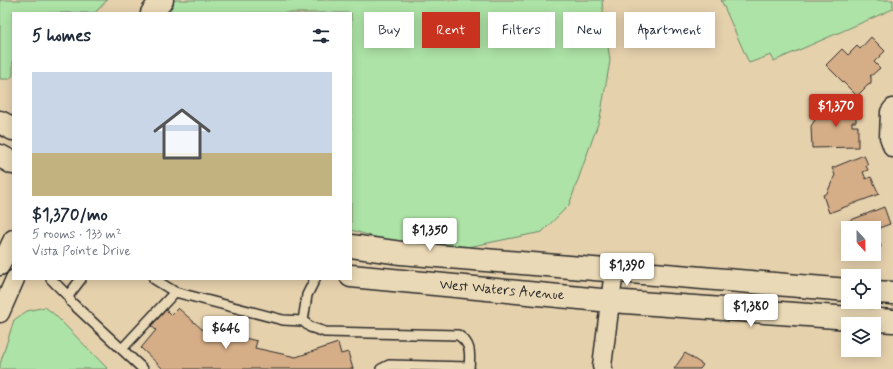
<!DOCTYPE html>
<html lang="en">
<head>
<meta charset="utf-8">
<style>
  body { margin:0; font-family:Mynerve,sans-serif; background:#f6f6f7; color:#1f2937; height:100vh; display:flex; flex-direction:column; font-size:15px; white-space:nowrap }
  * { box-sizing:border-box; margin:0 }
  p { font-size:13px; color:#747a83 }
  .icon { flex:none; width:22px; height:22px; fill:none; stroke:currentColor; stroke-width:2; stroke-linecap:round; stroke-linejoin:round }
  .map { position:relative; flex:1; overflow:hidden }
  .side { position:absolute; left:12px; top:12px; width:340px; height:268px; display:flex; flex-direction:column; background:#fff; border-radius:0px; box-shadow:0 2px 10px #0003 }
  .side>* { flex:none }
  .top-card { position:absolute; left:364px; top:12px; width:380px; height:36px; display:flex; gap:8px }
  .needle { width:26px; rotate:158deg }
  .buttons { position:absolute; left:841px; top:221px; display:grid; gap:8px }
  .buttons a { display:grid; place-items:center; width:40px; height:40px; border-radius:0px; background:#fff; box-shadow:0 2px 10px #0003; font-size:20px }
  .price { position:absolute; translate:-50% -34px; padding:0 9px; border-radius:4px; background:#fff; color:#222; font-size:13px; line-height:26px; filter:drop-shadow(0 1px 2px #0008) }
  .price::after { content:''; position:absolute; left:50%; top:24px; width:12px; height:9px; margin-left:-6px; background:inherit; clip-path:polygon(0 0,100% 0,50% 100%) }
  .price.on { background:#c8321e; color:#fff }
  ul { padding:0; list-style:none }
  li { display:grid; align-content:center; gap:8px; height:212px; padding:0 20px }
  li span { display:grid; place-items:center; height:124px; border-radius:0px; color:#555 }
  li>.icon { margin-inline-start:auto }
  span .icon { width:72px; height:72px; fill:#fffc; stroke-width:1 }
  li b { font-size:17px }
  h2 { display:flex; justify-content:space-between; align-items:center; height:48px; padding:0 20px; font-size:17px }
  .tag { padding:0 14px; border-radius:0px; background:#fff; box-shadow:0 2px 10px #0003; font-size:14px; line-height:36px }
  .tag.on { background:#c8321e; color:#fff }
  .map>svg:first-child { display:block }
</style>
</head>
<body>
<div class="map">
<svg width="893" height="369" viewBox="0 0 893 369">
  <rect width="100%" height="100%" fill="#e6d1ad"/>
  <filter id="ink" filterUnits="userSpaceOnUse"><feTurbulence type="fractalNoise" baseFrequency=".025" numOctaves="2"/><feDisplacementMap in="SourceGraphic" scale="8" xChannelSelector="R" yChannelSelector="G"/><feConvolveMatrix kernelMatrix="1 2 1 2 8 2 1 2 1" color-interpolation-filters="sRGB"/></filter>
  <g filter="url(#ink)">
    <path fill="#ade3a6" stroke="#6c8768" d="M0 0H107L95 13H13V75L10 79H0Z
      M173 0H604L602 2 610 61 600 118 569 205 542 232 468 247 385 240 351 230V13H163Z
      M721 0H893V9L774 61 771 55 749 63Z
      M45 307 54 314 108 369H0V364L14 320 27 311Z"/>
    <path fill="#d5ad87" stroke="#2b2b2b" d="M871 37 885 51 874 62 880 68 872 75H871L870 76H871V84L868 85 857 96 826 65 842 49 848 55 857 46 860 49Z
      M858 105V117H856V122H852V126H858V147L812 148 811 126 824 106Z
      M864 155 868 165 866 166 868 170 863 172 866 179 871 177 879 194 829 213 823 195 827 193 835 175 832 168Z
      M884 207 890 224 879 228 880 229 876 237 875 236 876 238 878 237 881 247 874 250V228H848V233L846 227 847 226 846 222Z
      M178 308 212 338 213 330 257 341 255 348 296 357 338 343 341 354 348 352 353 369H163L141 348 156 330 151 326 166 310 171 315Z
      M685 353 703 365 700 369H674Z"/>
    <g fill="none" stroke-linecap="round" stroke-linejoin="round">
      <defs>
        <path id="service" d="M51 279 68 296 71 302 143 369
          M154 279 175 292 283 320 303 321 310 327 325 332 458 335C472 344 470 354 469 369
          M68 296 81 279
          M303 321 307 295 315 279
          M122 349 175 292
          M381 369 389 365 469 367"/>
        <path id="minor" d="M893 108 890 112 889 137 893 148
          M0 266 13 239
          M0 313 15 279
          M603 369 602 366 614 271"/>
        <path id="tertiary" d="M152 13 162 0
          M0 122 13 129
          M0 156 13 163
          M351 246 401 253 848 290
          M351 276 611 301 893 321
          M874 292 893 293"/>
      </defs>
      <use href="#service" stroke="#2b2b2b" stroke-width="12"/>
      <use href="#minor" stroke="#2b2b2b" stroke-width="21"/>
      <use href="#tertiary" stroke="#2b2b2b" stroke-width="25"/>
      <use href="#service" stroke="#ead9b6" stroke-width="9"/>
      <use href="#minor" stroke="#ead9b6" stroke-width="18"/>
      <use href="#tertiary" stroke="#ead9b6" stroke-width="22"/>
    </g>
  </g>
  <g text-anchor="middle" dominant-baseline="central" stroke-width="3" stroke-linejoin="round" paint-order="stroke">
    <g font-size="14" fill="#2b2b2b" stroke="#ead9b6">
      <text transform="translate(502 290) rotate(5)">West Waters Avenue</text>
    </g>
  </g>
</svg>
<div class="buttons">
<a><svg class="needle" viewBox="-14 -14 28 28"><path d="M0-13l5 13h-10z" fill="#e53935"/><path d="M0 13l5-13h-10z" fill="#747a83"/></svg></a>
<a><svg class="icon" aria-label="locate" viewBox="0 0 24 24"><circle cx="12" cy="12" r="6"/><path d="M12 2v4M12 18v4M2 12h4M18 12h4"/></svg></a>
<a><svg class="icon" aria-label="layers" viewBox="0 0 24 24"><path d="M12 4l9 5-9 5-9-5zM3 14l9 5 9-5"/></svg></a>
</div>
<b class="price on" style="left:836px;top:128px">$1,370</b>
<b class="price" style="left:430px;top:252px">$1,350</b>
<b class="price" style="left:627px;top:287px">$1,390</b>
<b class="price" style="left:751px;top:328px">$1,380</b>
<b class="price" style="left:226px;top:350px">$646</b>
<div class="top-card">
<a class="tag">Buy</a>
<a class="tag on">Rent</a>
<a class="tag">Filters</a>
<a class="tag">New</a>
<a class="tag">Apartment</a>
</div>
<section class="side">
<h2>5 homes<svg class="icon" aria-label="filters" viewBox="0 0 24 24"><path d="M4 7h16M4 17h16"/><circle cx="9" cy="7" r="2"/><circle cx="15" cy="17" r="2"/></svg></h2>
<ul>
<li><span style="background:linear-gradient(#c9d6e8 65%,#c2b280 0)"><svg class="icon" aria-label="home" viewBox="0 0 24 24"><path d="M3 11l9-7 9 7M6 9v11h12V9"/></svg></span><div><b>$1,370/mo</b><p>5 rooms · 133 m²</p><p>Vista Pointe Drive</p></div></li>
</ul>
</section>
</div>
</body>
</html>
